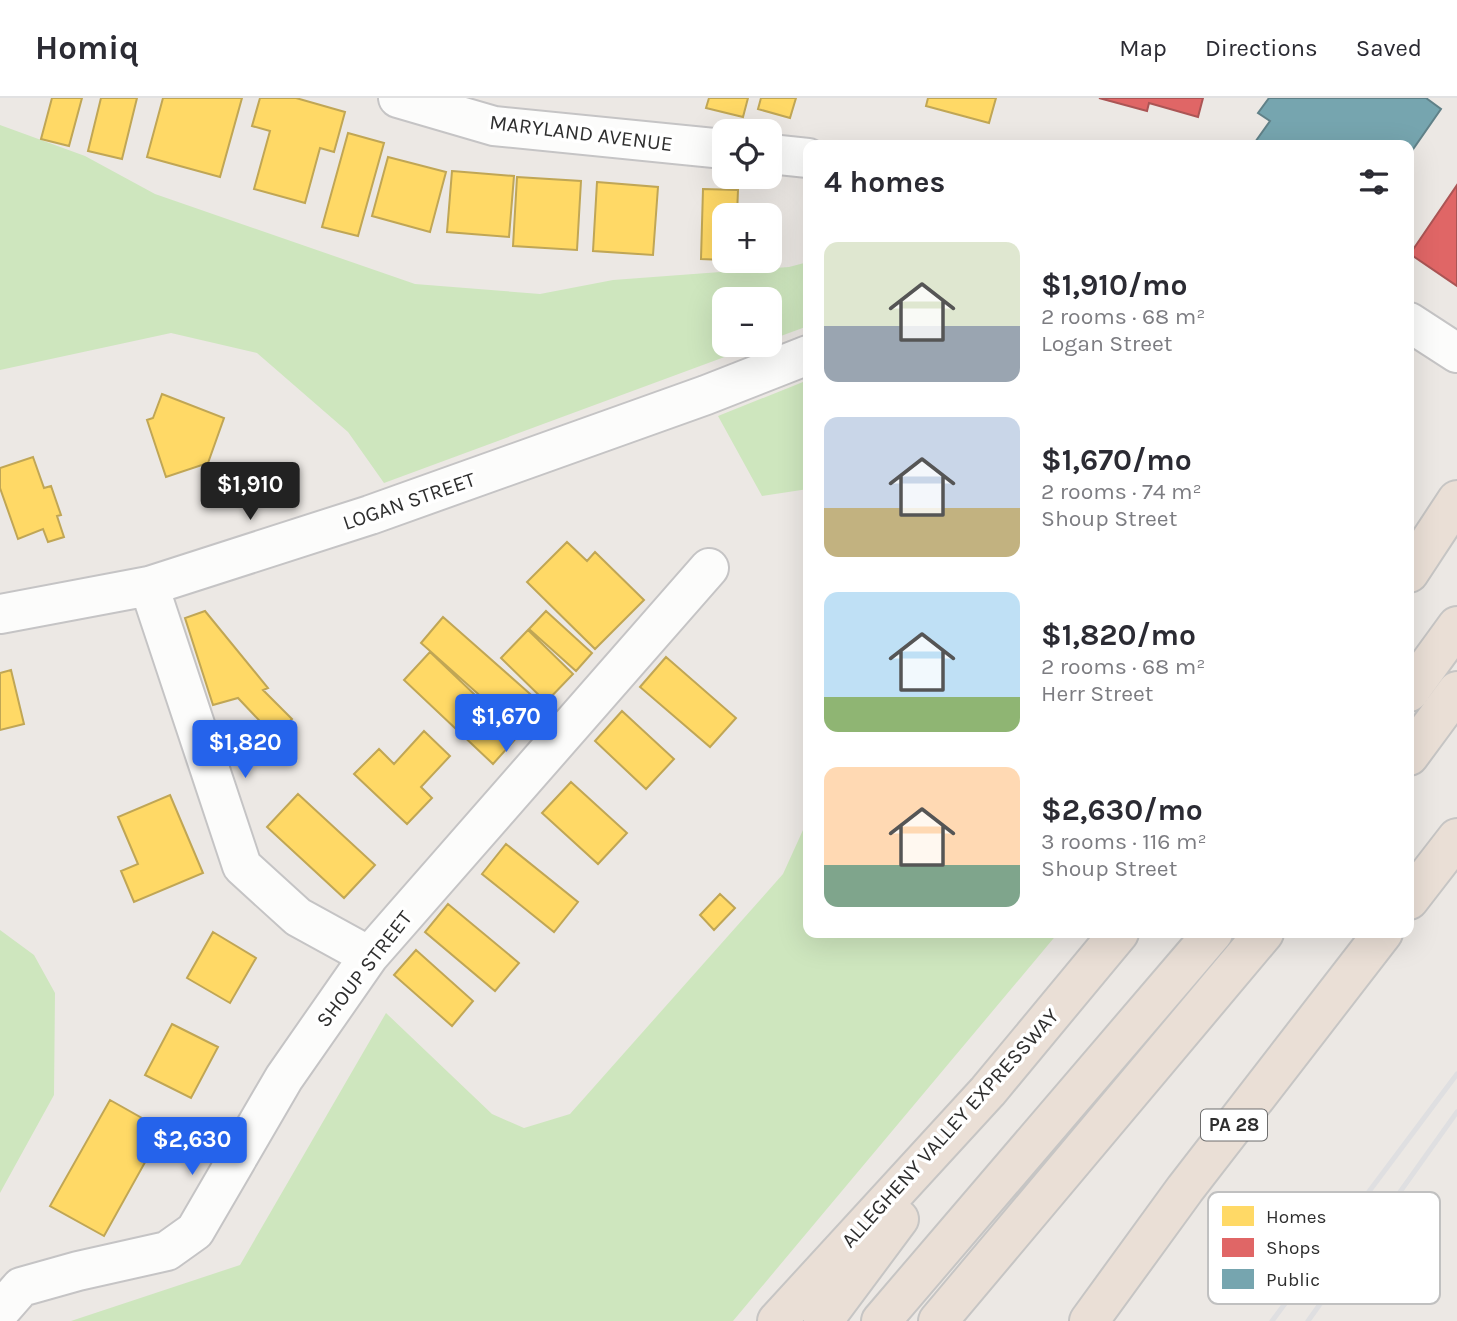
<!DOCTYPE html>
<html lang="en">
<head>
<meta charset="utf-8">
<style>
  body { margin:0; font-family:Karla,sans-serif; background:#f7f7f7; color:#2b2b33; height:100vh; display:flex; flex-direction:column; font-size:26px; white-space:nowrap }
  * { box-sizing:border-box; margin:0 }
  p { font-size:23px; color:#7c7c81 }
  .icon { flex:none; width:38px; height:38px; fill:none; stroke:currentColor; stroke-width:2; stroke-linecap:round; stroke-linejoin:round }
  .map { position:relative; flex:1; overflow:hidden }
  .panel { position:absolute; left:803px; top:42px; width:611px; height:798px; display:flex; flex-direction:column; background:#fff; border-radius:14px; box-shadow:0 7px 28px #0002 }
  .panel>* { flex:none }
  .buttons { position:absolute; left:712px; top:21px; display:grid; gap:14px }
  .buttons a { display:grid; place-items:center; width:70px; height:70px; border-radius:14px; background:#fff; box-shadow:0 7px 28px #0002; font-size:35px }
  .price { position:absolute; translate:-50% -60px; padding:0 16px; border-radius:7px; background:#2563eb; color:#fff; font-size:23px; line-height:46px; filter:drop-shadow(0 2px 4px #0008) }
  .price::after { content:''; position:absolute; left:50%; top:42px; width:21px; height:16px; margin-left:-10px; background:inherit; clip-path:polygon(0 0,100% 0,50% 100%) }
  .price.selected { background:#222; color:#fff }
  ul { padding:0; list-style:none }
  li { display:flex; align-items:center; gap:21px; height:175px; padding:0 21px }
  li span { display:grid; place-items:center; flex:none; width:196px; height:140px; border-radius:14px; color:#555 }
  li>.icon { margin-inline-start:auto }
  span .icon { width:84px; height:84px; fill:#fffc; stroke-width:1 }
  li b { font-size:30px }
  h2 { display:flex; justify-content:space-between; align-items:center; height:84px; padding:0 21px; font-size:30px }
  header { display:flex; align-items:center; gap:42px; box-sizing:border-box; height:98px; padding:0 35px; background:#fff; border-bottom:2px solid #e1e1e2 }
  header strong { font-size:33px }
  nav { display:flex; gap:38px; margin-inline-start:auto; font-size:24px }
  .map>svg:first-child { display:block }
</style>
</head>
<body>
<header>
<strong>Homiq</strong>
<nav><a>Map</a><a>Directions</a><a>Saved</a></nav>
</header>
<div class="map">
<svg width="1457" height="1223" viewBox="0 0 1457 1223">
  <rect width="100%" height="100%" fill="#ece8e4"/>
  <path fill="#cee6be" d="M0 27 85 58 155 96 415 186 540 196 613 182 789 169 808 164V228L770 242V201H724V247H757L384 385 348 334 257 255 171 235 0 272Z
    M808 282V391L762 398 718 318Z
    M808 721V835H1058L733 1223H71L240 1167 386 915 492 1016 524 1030 570 1016 783 776Z
    M0 832 34 857 55 895 54 997 0 1095Z"/>
  <path fill="#ffd966" stroke="#c0a655" stroke-width="2" d="M52 0H82L69 48 41 41Z
    M101 0H137L122 61 88 53Z
    M163 0H242L220 79 147 59Z
    M260 0H296L345 14 334 54 320 50 305 105 254 91 270 33 252 28Z
    M709 0H748L743 19 706 10Z
    M761 0H796L790 20 758 11Z
    M928 0H996L989 25 926 8Z
    M348 35 384 45 358 138 322 129Z
    M388 59 446 74 430 134 372 118Z
    M452 73 514 78 509 139 447 134Z
    M517 79 581 83 577 152 513 148Z
    M597 84 658 89 653 157 593 153Z
    M703 91 738 92 737 117H724V162L701 161Z
    M162 296 224 320 208 365 166 379 147 322 153 320Z
    M33 359 44 390 51 388 61 417 57 418 64 439 48 444 43 431 18 441 0 390V370Z
    M567 444 587 463 595 454 644 502 595 551 527 484Z
    M205 513 268 590 263 592 292 621 274 638 238 600 213 607 185 520Z
    M546 513 592 555 576 573 529 531Z
    M443 519 537 602 514 628 421 545Z
    M528 532 573 576 546 604 501 560Z
    M430 554 518 638 493 666 404 582Z
    M666 559 736 620 710 649 640 589Z
    M11 572 24 626 0 632V575Z
    M622 613 674 661 646 691 595 643Z
    M424 633 450 658 421 689 432 700 407 726 354 676 379 651 394 666Z
    M571 684 627 735 598 766 542 715Z
    M298 696 375 767 344 800 267 729Z
    M170 697 203 775 134 804 121 773 138 766 118 719Z
    M506 746 578 804 554 834 482 776Z
    M720 796 735 810 714 832 700 817Z
    M448 806 519 865 495 893 425 834Z
    M213 834 256 860 230 905 187 880Z
    M416 852 473 903 452 928 394 877Z
    M172 926 218 949 191 1000 145 977Z
    M110 1002 163 1032 104 1138 50 1108Z"/>
  <path fill="#e06666" stroke="#ab5555" stroke-width="2" d="M1099 0H1203L1198 19 1149 5 1147 13Z
    M1457 87V188L1410 156Z"/>
  <path fill="#76a5af" stroke="#608188" stroke-width="2" d="M1269 0H1426L1441 11 1409 57V47H1253L1270 23 1258 15Z"/>
  <g fill="none" stroke-linecap="round" stroke-linejoin="round">
    <defs>
      <path id="minor" d="M398 0 494 28 724 51
        M770 56 808 60
        M1409 224 1457 255
        M149 488 242 768 298 819 369 858
        M0 516 149 488 370 417 706 297 808 257
        M0 1213 21 1189 78 1173 167 1153 195 1133 284 980 369 858 709 470"/>
      <path id="highway" d="M1409 475 1457 402
        M1409 594 1457 528
        M1409 658 1457 593
        M1409 802 1457 740
        M777 1223 988 993 1119 835
        M823 1223 899 1121
        M881 1223 1213 835
        M938 1223 1264 835
        M1089 1223 1185 1091 1383 835"/>
    </defs>
    <use href="#minor" stroke="#c5c4c5" stroke-width="42"/>
    <use href="#highway" stroke="#c6c5c4" stroke-width="42"/>
    <use href="#minor" stroke="#fcfcfb" stroke-width="38"/>
    <use href="#highway" stroke="#eadfd6" stroke-width="38"/>
    <path stroke="#dfdfe1" stroke-width="5" d="M1272 1223 1457 976
      M1308 1223 1457 1014"/>
  </g>
  <g text-anchor="middle" dominant-baseline="central" stroke-width="7" stroke-linejoin="round" paint-order="stroke">
    <rect fill="#fff" stroke="#6d6d6d" stroke-width="2" x="1201" y="1011.5" width="66" height="31" rx="5"/>
    <g font-size="19" font-weight="bold" fill="#2e2e2e">
      <text x="1234" y="1027">PA 28</text>
    </g>
    <g font-size="21" fill="#2e2e2e" stroke="#fff">
      <text transform="translate(581 35) rotate(7)">MARYLAND AVENUE</text>
      <text transform="translate(409 403) rotate(-19)">LOGAN STREET</text>
      <text transform="translate(364 871) rotate(-52)">SHOUP STREET</text>
      <text transform="translate(950 1030) rotate(-48)">ALLEGHENY VALLEY EXPRESSWAY</text>
    </g>
  </g>
  <rect x="1208" y="1094" width="232" height="112" rx="10" fill="#fff" stroke="#c0c0c0" stroke-width="2"/>
  <rect x="1222" y="1108" width="32" height="20" fill="#ffd966"/>
  <rect x="1222" y="1140" width="32" height="19" fill="#e06666"/>
  <rect x="1222" y="1171" width="32" height="20" fill="#76a5af"/>
  <g font-size="19" fill="#2e2e2e">
    <text x="1266" y="1125">Homes</text>
    <text x="1266" y="1156">Shops</text>
    <text x="1266" y="1188">Public</text>
  </g>
</svg>
<div class="buttons">
<a><svg class="icon" aria-label="locate" viewBox="0 0 24 24"><circle cx="12" cy="12" r="6"/><path d="M12 2v4M12 18v4M2 12h4M18 12h4"/></svg></a>
<a>+</a>
<a>−</a>
</div>
<b class="price selected" style="left:250px;top:424px">$1,910</b>
<b class="price" style="left:506px;top:656px">$1,670</b>
<b class="price" style="left:245px;top:682px">$1,820</b>
<b class="price" style="left:192px;top:1079px">$2,630</b>
<section class="panel">
<h2>4 homes<svg class="icon" aria-label="filters" viewBox="0 0 24 24"><path d="M4 7h16M4 17h16"/><circle cx="9" cy="7" r="2"/><circle cx="15" cy="17" r="2"/></svg></h2>
<ul>
<li><span style="background:linear-gradient(#dfe7d0 60%,#9aa5b1 0)"><svg class="icon" aria-label="home" viewBox="0 0 24 24"><path d="M3 11l9-7 9 7M6 9v11h12V9"/></svg></span><div><b>$1,910/mo</b><p>2 rooms · 68 m²</p><p>Logan Street</p></div></li>
<li><span style="background:linear-gradient(#c9d6e8 65%,#c2b280 0)"><svg class="icon" aria-label="home" viewBox="0 0 24 24"><path d="M3 11l9-7 9 7M6 9v11h12V9"/></svg></span><div><b>$1,670/mo</b><p>2 rooms · 74 m²</p><p>Shoup Street</p></div></li>
<li><span style="background:linear-gradient(#bfe0f5 75%,#8fb573 0)"><svg class="icon" aria-label="home" viewBox="0 0 24 24"><path d="M3 11l9-7 9 7M6 9v11h12V9"/></svg></span><div><b>$1,820/mo</b><p>2 rooms · 68 m²</p><p>Herr Street</p></div></li>
<li><span style="background:linear-gradient(#ffd9b3 70%,#7fa58c 0)"><svg class="icon" aria-label="home" viewBox="0 0 24 24"><path d="M3 11l9-7 9 7M6 9v11h12V9"/></svg></span><div><b>$2,630/mo</b><p>3 rooms · 116 m²</p><p>Shoup Street</p></div></li>
</ul>
</section>
</div>
</body>
</html>
